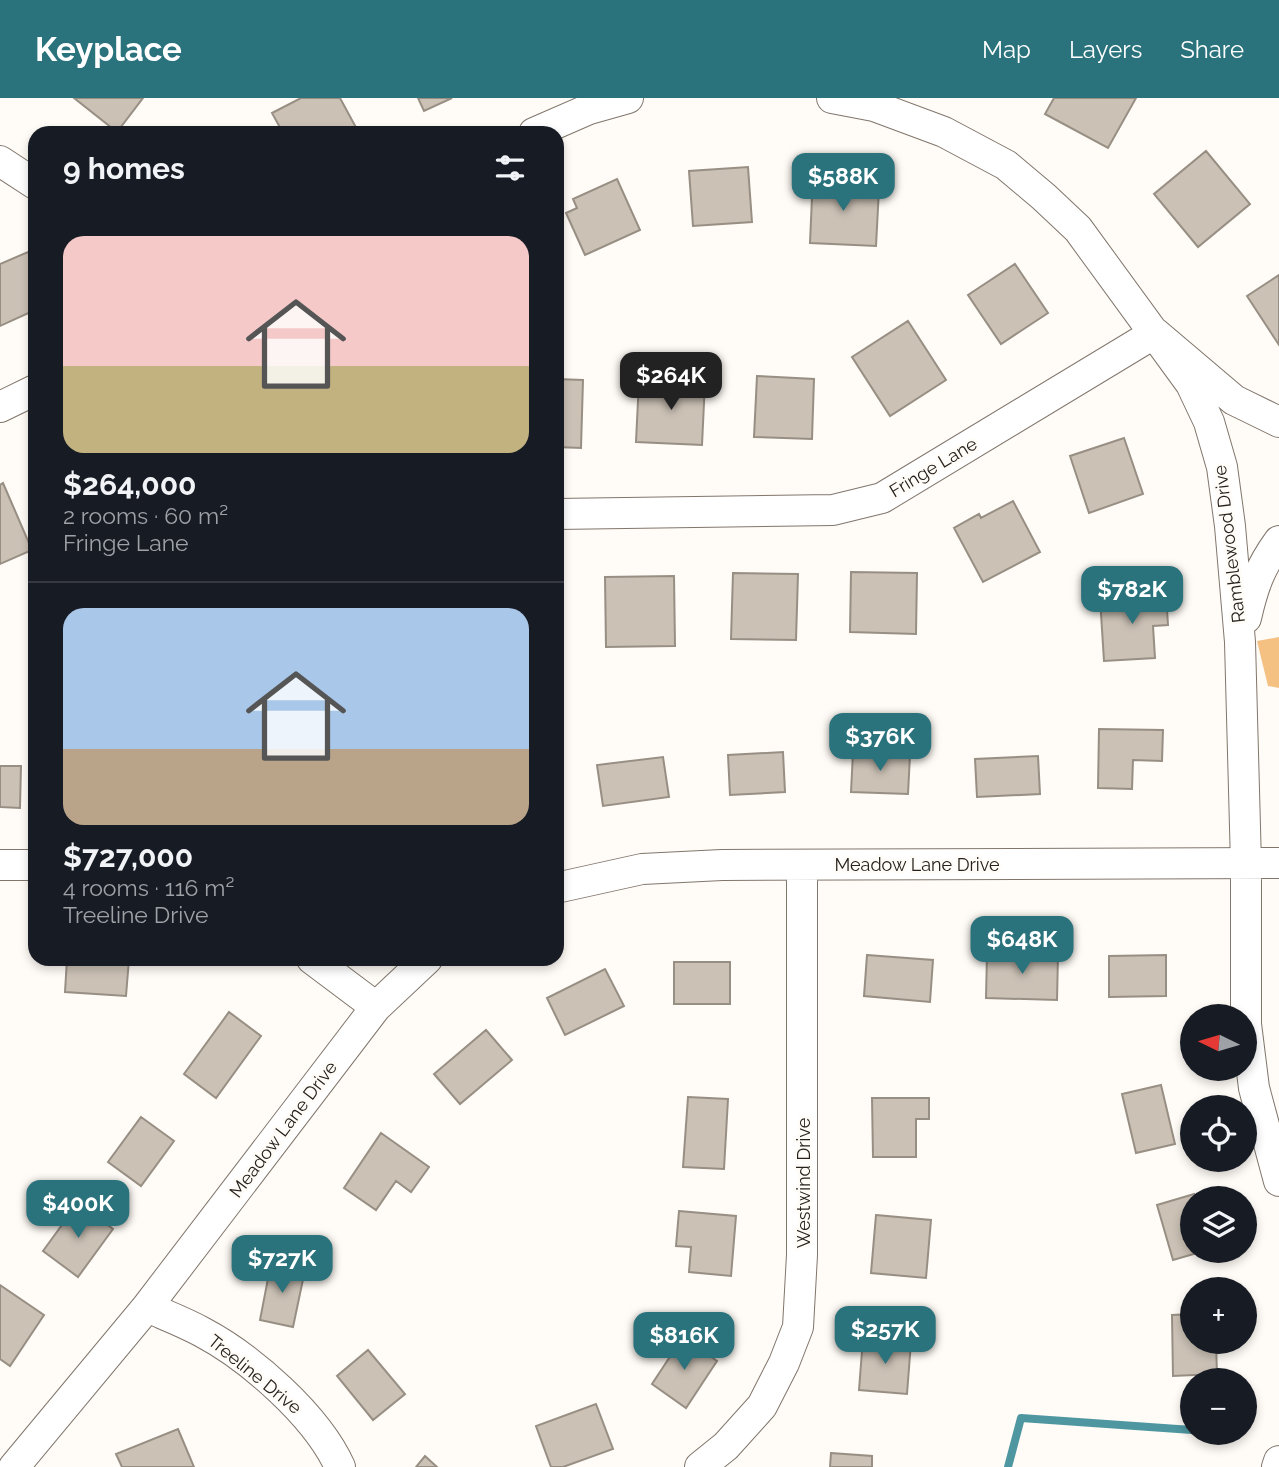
<!DOCTYPE html>
<html lang="en">
<head>
<meta charset="utf-8">
<style>
  body { margin:0; font-family:Raleway,sans-serif; background:#20242c; color:#f1f3f6; height:100vh; display:flex; flex-direction:column; font-size:26px; white-space:nowrap }
  * { box-sizing:border-box; margin:0 }
  p { font-size:23px; color:#9ea1a6 }
  .icon { flex:none; width:38px; height:38px; fill:none; stroke:currentColor; stroke-width:2; stroke-linecap:round; stroke-linejoin:round }
  .map { position:relative; flex:1; overflow:hidden }
  .panel { position:absolute; left:28px; top:28px; width:536px; height:840px; display:flex; flex-direction:column; background:#171b24; border-radius:21px; box-shadow:0 4px 10px #0003 }
  .panel>* { flex:none }
  .needle { width:46px; rotate:275deg }
  .buttons { position:absolute; left:1180px; top:906px; display:grid; gap:14px }
  .buttons a { display:grid; place-items:center; width:77px; height:77px; border-radius:50%; background:#171b24; box-shadow:0 4px 10px #0003; font-size:35px }
  .price { position:absolute; translate:-50% -60px; padding:0 16px; border-radius:14px; background:#2a727c; color:#fff; font-size:23px; line-height:46px; filter:drop-shadow(0 2px 4px #0008) }
  .price::after { content:''; position:absolute; left:50%; top:42px; width:21px; height:16px; margin-left:-10px; background:inherit; clip-path:polygon(0 0,100% 0,50% 100%) }
  .price.active { background:#222; color:#fff }
  ul { padding:0; list-style:none }
  li { display:grid; align-content:center; gap:14px; height:371px; padding:0 35px }
  li+li { border-top:2px solid #363941 }
  li span { display:grid; place-items:center; height:217px; border-radius:21px; color:#555 }
  li>.icon { margin-inline-start:auto }
  span .icon { width:126px; height:126px; fill:#fffc; stroke-width:1 }
  li b { font-size:30px }
  h2 { display:flex; justify-content:space-between; align-items:center; height:84px; padding:0 35px; font-size:30px }
  header { display:flex; align-items:center; gap:42px; box-sizing:border-box; height:98px; padding:0 35px; background:#2a727c; color:#fff }
  header strong { font-size:33px }
  nav { display:flex; gap:38px; margin-inline-start:auto; font-size:24px }
  .map>svg:first-child { display:block }
</style>
</head>
<body>
<header>
<strong>Keyplace</strong>
<nav><a>Map</a><a>Layers</a><a>Share</a></nav>
</header>
<div class="map">
<svg width="1279" height="1369" viewBox="0 0 1279 1369">
  <rect width="100%" height="100%" fill="#fffbf6"/>
  <path fill="#f5c182" d="M1279 539V590L1268 588 1257 543Z"/>
  <g fill="none" stroke-linecap="round" stroke-linejoin="round">
    <path stroke="#4e97a0" stroke-width="8" d="M1217 1335 1236 1338
      M1008 1369 1021 1320 1192 1332"/>
  </g>
  <path fill="#cbc1b5" stroke="#988f84" stroke-width="2" d="M74 0H143L117 34Z
    M301 0H340L359 35H283L272 15Z
    M418 0H452L424 13Z
    M1054 0H1136L1108 50 1045 16Z
    M1206 53 1250 106 1198 149 1154 96Z
    M748 69 752 124 693 128 689 73Z
    M813 76 845 78V89L879 91 876 148 810 145Z
    M617 81 640 132 585 157 566 115 577 110 573 101Z
    M28 154 35 169V212L0 228V166Z
    M1015 166 1048 215 1001 246 968 197Z
    M1279 177V247L1247 198Z
    M908 223 946 282 890 318 852 259Z
    M757 278 814 281 812 341 754 339Z
    M556 281 583 282 581 350 556 349Z
    M639 282 705 284 702 347 636 344Z
    M1124 340 1143 396 1089 415 1070 358Z
    M3 385 32 452 0 466V387Z
    M1013 403 1040 454 983 484 954 430 979 416 981 420Z
    M851 474 917 475 916 536 850 534Z
    M733 475 798 476 796 542 731 541Z
    M674 478 675 548 606 549 605 479Z
    M1166 496 1168 527 1153 528 1155 560 1104 563 1100 500Z
    M1099 631 1163 632 1162 663 1133 662 1132 691 1098 690Z
    M783 654 785 694 730 697 728 657Z
    M853 654 910 657 908 696 851 694Z
    M1038 658 1040 696 977 699 975 661Z
    M663 659 669 699 603 708 597 667Z
    M0 668H21L20 710 0 709Z
    M987 855 1058 857 1057 902 986 900Z
    M867 857 933 862 930 904 864 898Z
    M1166 857V898L1109 899V858Z
    M67 861H129L126 898 65 894Z
    M674 864H730V906H674Z
    M605 871 624 908 565 937 547 900Z
    M229 914 261 938 216 1000 184 976Z
    M486 932 512 962 460 1006 434 976Z
    M1161 987 1175 1046 1136 1055 1122 996Z
    M688 999 728 1001 724 1071 683 1069Z
    M872 1000H929V1021H916V1059H873Z
    M141 1019 174 1043 141 1088 108 1064Z
    M381 1035 429 1069 411 1094 396 1083 376 1112 344 1090Z
    M1194 1096 1195 1101H1192V1153H1204L1173 1162 1157 1107Z
    M78 1105 113 1131 78 1179 43 1153Z
    M679 1113 736 1118 731 1178 689 1174 691 1149 676 1148Z
    M876 1117 931 1122 926 1180 871 1175Z
    M271 1165 305 1172 293 1229 260 1222Z
    M0 1187 44 1217 10 1268 0 1261Z
    M1192 1216V1244H1216L1217 1276 1173 1278 1172 1217Z
    M683 1239 717 1263 686 1310 652 1286Z
    M863 1240 911 1244 907 1296 859 1292Z
    M368 1252 405 1296 373 1322 337 1278Z
    M596 1306 613 1351 563 1369H551L536 1328Z
    M178 1331 194 1369H122L116 1356Z
    M831 1355 872 1358V1369H830Z
    M425 1358 437 1369H416Z"/>
  <g fill="none" stroke-linecap="round" stroke-linejoin="round">
    <defs>
      <path id="street" d="M832 0 874 8 944 34 1006 67 1044 99 1078 131 1191 286 1209 324 1222 369 1230 428 1240 544 1246 766V926L1254 990 1279 1083
        M534 35 589 11 628 0
        M0 63 35 86
        M0 309 35 292
        M556 416 833 412 882 400 1155 235 1234 302 1279 324
        M1246 520C1253 489 1260 469 1279 443
        M0 767H35
        M556 790 642 771 722 767 1279 765
        M312 861 376 909
        M147 1209C165 1217 184 1224 202 1234 251 1260 317 1318 340 1369
        M14 1369 147 1209 376 909 427 861
        M700 1369 726 1348 762 1308 784 1265 798 1229 802 1157V767
        M1277 1369 1279 1363"/>
    </defs>
    <use href="#street" stroke="#80766c" stroke-width="32"/>
    <use href="#street" stroke="#fff" stroke-width="30"/>
  </g>
  <g text-anchor="middle" dominant-baseline="central" stroke-width="5" stroke-linejoin="round" paint-order="stroke">
    <g font-size="18" fill="#25211d" stroke="#fffbf6">
      <text transform="translate(933 369) rotate(-31)">Fringe Lane</text>
      <text transform="translate(1229 446) rotate(-97)">Ramblewood Drive</text>
      <text x="917" y="766">Meadow Lane Drive</text>
      <text transform="translate(283 1031) rotate(-53)">Meadow Lane Drive</text>
      <text transform="translate(803 1085) rotate(-90)">Westwind Drive</text>
      <text transform="translate(255 1276) rotate(39)">Treeline Drive</text>
    </g>
  </g>
</svg>
<div class="buttons">
<a><svg class="needle" viewBox="-14 -14 28 28"><path d="M0-13l5 13h-10z" fill="#e53935"/><path d="M0 13l5-13h-10z" fill="#9ea1a6"/></svg></a>
<a><svg class="icon" aria-label="locate" viewBox="0 0 24 24"><circle cx="12" cy="12" r="6"/><path d="M12 2v4M12 18v4M2 12h4M18 12h4"/></svg></a>
<a><svg class="icon" aria-label="layers" viewBox="0 0 24 24"><path d="M12 4l9 5-9 5-9-5zM3 14l9 5 9-5"/></svg></a>
<a>+</a>
<a>−</a>
</div>
<b class="price" style="left:843px;top:115px">$588K</b>
<b class="price active" style="left:671px;top:314px">$264K</b>
<b class="price" style="left:1132px;top:528px">$782K</b>
<b class="price" style="left:880px;top:675px">$376K</b>
<b class="price" style="left:1022px;top:878px">$648K</b>
<b class="price" style="left:78px;top:1142px">$400K</b>
<b class="price" style="left:282px;top:1197px">$727K</b>
<b class="price" style="left:885px;top:1268px">$257K</b>
<b class="price" style="left:684px;top:1274px">$816K</b>
<section class="panel">
<h2>9 homes<svg class="icon" aria-label="filters" viewBox="0 0 24 24"><path d="M4 7h16M4 17h16"/><circle cx="9" cy="7" r="2"/><circle cx="15" cy="17" r="2"/></svg></h2>
<ul>
<li><span style="background:linear-gradient(#f6c9c9 60%,#c2b280 0)"><svg class="icon" aria-label="home" viewBox="0 0 24 24"><path d="M3 11l9-7 9 7M6 9v11h12V9"/></svg></span><div><b>$264,000</b><p>2 rooms · 60 m²</p><p>Fringe Lane</p></div></li>
<li><span style="background:linear-gradient(#a9c7e8 65%,#b9a48a 0)"><svg class="icon" aria-label="home" viewBox="0 0 24 24"><path d="M3 11l9-7 9 7M6 9v11h12V9"/></svg></span><div><b>$727,000</b><p>4 rooms · 116 m²</p><p>Treeline Drive</p></div></li>
</ul>
</section>
</div>
</body>
</html>
